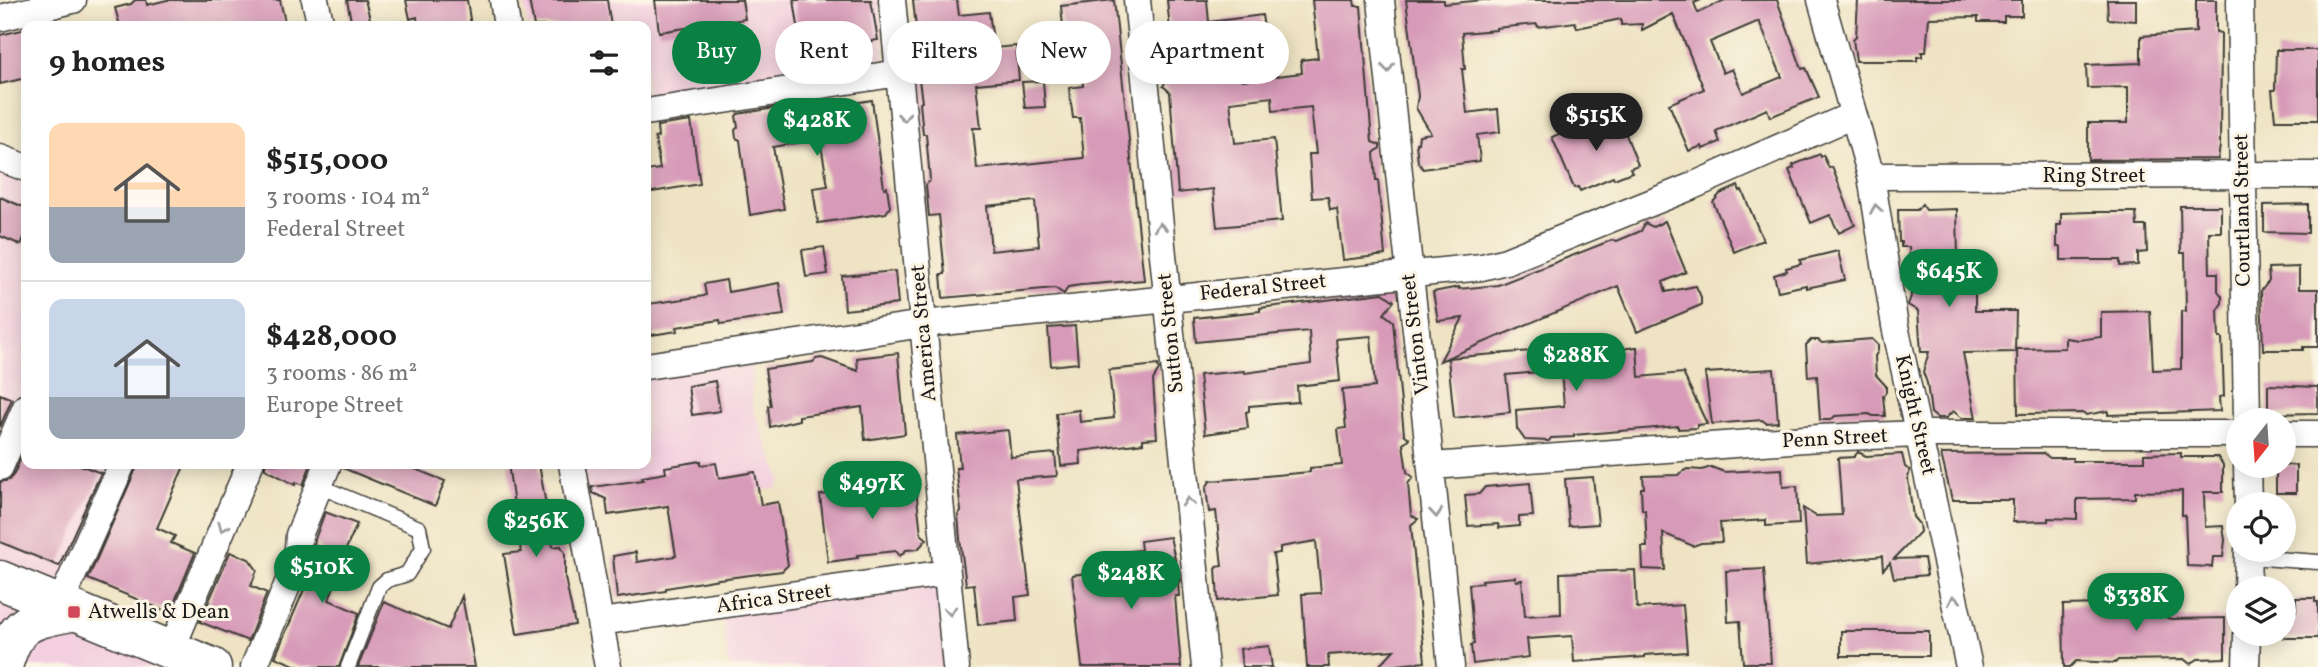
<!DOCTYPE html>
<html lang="en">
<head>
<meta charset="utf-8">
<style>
  body { margin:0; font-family:Vollkorn,serif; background:#f2f2f2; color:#222; height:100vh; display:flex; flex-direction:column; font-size:26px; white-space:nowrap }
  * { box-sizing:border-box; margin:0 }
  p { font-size:23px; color:#767676 }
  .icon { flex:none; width:38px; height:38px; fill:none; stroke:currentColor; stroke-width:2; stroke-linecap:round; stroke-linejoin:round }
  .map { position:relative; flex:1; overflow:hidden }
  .drawer { position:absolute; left:21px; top:21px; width:630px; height:448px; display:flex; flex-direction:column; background:#fff; border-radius:14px; box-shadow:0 4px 18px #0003 }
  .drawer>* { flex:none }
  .guide { position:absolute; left:672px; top:21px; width:665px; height:63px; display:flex; gap:14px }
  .needle { width:46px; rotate:197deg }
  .controls { position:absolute; left:2226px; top:408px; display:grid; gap:14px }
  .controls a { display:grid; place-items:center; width:70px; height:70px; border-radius:50%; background:#fff; box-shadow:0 4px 18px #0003; font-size:35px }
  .price { position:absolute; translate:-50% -60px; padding:0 16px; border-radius:24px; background:#0b8043; color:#fff; font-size:23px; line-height:46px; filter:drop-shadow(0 2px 4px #0008) }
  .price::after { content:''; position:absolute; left:50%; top:42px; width:21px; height:16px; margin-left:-10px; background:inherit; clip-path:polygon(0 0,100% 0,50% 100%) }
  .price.on { background:#222; color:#fff }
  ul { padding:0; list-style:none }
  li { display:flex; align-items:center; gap:21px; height:175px; padding:0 28px }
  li+li { border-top:2px solid #e0e0e0 }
  li span { display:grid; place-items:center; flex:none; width:196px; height:140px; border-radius:14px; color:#555 }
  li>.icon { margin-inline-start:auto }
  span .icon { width:84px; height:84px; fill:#fffc; stroke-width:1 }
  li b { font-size:30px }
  h2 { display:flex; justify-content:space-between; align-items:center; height:84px; padding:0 28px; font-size:30px }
  .tag { padding:0 24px; border-radius:32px; background:#fff; box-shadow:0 4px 18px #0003; font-size:24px; line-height:63px }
  .tag.on { background:#0b8043; color:#fff }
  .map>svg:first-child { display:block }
</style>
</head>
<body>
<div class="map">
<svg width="2318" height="667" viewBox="0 0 2318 667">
  <rect width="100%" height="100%" fill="#fcf5e5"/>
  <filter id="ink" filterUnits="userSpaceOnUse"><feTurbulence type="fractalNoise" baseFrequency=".0143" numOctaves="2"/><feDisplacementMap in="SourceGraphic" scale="14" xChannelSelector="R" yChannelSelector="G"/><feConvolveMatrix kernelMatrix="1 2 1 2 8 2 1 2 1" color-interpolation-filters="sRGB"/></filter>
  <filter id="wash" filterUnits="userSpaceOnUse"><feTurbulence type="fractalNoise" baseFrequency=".00686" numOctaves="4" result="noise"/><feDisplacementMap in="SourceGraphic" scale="28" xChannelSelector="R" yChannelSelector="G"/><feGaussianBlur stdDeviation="1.57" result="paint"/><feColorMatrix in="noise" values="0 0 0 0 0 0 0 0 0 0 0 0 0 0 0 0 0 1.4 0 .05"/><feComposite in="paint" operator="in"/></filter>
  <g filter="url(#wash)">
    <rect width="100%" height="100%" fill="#eee3c3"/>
    <path fill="#f3cfdf" d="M523 0H879L885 60 646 96V26H528Z
      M0 154 26 164V464H124L69 598 226 667H0Z
      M750 346 752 406 781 480 776 489 629 494 580 503 570 464H646V360Z
      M946 575 959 667H729L721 606Z"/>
    <g id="blocks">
      <path fill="#d79ab8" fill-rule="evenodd" d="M135 0H146L147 5 167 0H280L286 26H120L115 8 131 4Z
        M347 0H365L372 26H352Z
        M406 0H467L471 26H418L417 17 410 19Z
        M529 0H607L611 26H534Z
        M655 0H742L745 19 659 32Z
        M794 0H871L878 40 802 52Z
        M913 0H957L959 15 989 12 994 48 1016 46 1019 80 976 84 981 128H973L977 169 1084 158 1080 118H1073L1069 88 1083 86 1078 35 1064 36 1061 6 1114 0 1144 280 1081 285 1068 287 1064 294 1055 288 943 298 941 274H945L939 215 929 216 926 185 930 180 926 134H923L920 103 922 102 917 65 920 64ZM1035 201 1039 246 991 251 987 206Z
        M1167 0H1207L1209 22 1262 15 1266 41 1213 47 1242 68 1243 80 1302 73 1301 60 1318 58 1312 0H1354L1355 6H1361L1372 142 1380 145V148L1374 153 1376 180H1378L1385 255 1343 260 1337 209 1330 210 1328 197 1312 198 1309 154H1316L1311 107 1273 111 1272 97 1230 102 1235 143 1274 139 1282 221 1217 227 1213 189 1178 193 1170 92 1163 86 1174 68Z
        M1406 0H1444V4L1483 0H1701L1694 3 1698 13 1725 0H1777L1802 69 1806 68 1819 97 1770 117 1767 109 1716 131 1720 142 1703 149 1702 146 1689 151 1669 104 1704 89 1673 14 1642 30V24L1621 25V19L1577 28 1575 22 1538 27 1537 24 1496 28V30L1462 33 1465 69H1462L1467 113 1498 109 1500 132 1477 135 1480 161 1423 169 1418 162 1416 143H1418L1419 135 1431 133 1416 108 1418 96ZM1759 21 1782 77 1743 93 1732 69 1723 73 1710 42Z
        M1858 0H2022V16H2004V22H1978V17L1929 18 1926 52H1922V57H1917V61H1856L1853 39 1856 36Z
        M2107 0H2136V21L2108 19Z
        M2196 0H2216V32L2221 33 2220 146 2218 159 2088 160V123H2128V87L2087 88 2086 65 2141 63V36L2196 32Z
        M26 29V78L0 84V35Z
        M2276 50H2318V120H2275L2272 90H2275Z
        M1043 81 1045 107 1025 108 1022 82Z
        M872 100 884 188 887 187 890 207 886 213 818 223 813 188 828 186 820 139 773 147 784 209 750 215 740 140 736 138 735 130 738 127 736 116 738 114 805 103 806 111Z
        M1619 117 1638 165 1630 168 1632 172 1614 179 1613 177 1580 191 1578 187 1574 188 1552 137 1579 125 1580 128 1604 118 1606 122Z
        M691 121 700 184 646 193V171L660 169 655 138 658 137 657 126Z
        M1820 154 1821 157 1823 155 1829 168 1832 167 1855 225 1839 233 1830 215 1811 223 1789 170 1794 168 1793 165Z
        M1738 186 1740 191 1742 190 1763 240 1734 252 1713 202 1720 194Z
        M0 197 26 208V233L21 245 0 236Z
        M1922 204 1926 210 1957 209 1958 260H1975V311H2016L2015 352 1963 353 1976 418H1962L1953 411 1946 418H1937L1931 413 1927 383 1923 372 1929 352H1921L1918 311 1908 305 1911 296 1909 247H1901V242H1899L1898 210H1917Z
        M2308 204V233L2264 232V205Z
        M2180 206H2221V232H2209L2210 273H2218V291L2222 296V303L2218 309 2219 338H2222L2224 396 2219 397 2220 411 2108 415V411L2086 415 2084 413 2018 414 2017 349 2065 348V338L2079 340 2101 337V312L2150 311 2153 370 2181 369V311H2186L2185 253H2181Z
        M2090 212H2136L2137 226H2146L2147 252 2138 253V265L2120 266V260H2061V247H2057V225H2061V213Z
        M1665 221 1686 272 1663 282 1666 292 1696 286 1701 297V305L1637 332 1618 286 1440 361 1463 318 1438 321 1433 292 1459 287V289L1498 285 1612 240 1617 241 1641 231 1645 223 1653 227Z
        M824 247 828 274 806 277 802 250Z
        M1838 251 1845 280 1806 288V285L1778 291 1774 275 1787 271 1786 268 1801 264 1800 260Z
        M2299 267V289H2318V347H2303V350H2263L2261 291 2269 281 2268 268Z
        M895 271 898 304 845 310 842 276Z
        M726 280 728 292 779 283 784 315 721 324 720 320 677 327 678 331 651 335 648 304 704 296 706 295 704 284Z
        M1383 293 1394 301 1384 314 1393 321 1404 434 1409 438 1403 444 1407 472 1413 477 1408 484 1411 515 1418 519 1411 525 1425 662 1378 667 1394 650 1328 655 1329 667H1307L1302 594 1321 593 1316 541 1280 547V553L1273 554 1278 595 1218 601 1216 567 1222 566 1216 511 1209 512 1206 488 1210 481 1310 472V468L1342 465 1338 429 1346 428 1342 390 1375 387 1371 336 1336 339 1340 381 1297 386 1298 402 1249 406V411L1246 412 1248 428 1205 434 1199 375 1244 371 1245 373 1311 364 1309 331 1196 342 1194 318 1260 311V308Z
        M1075 326 1078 363 1051 366 1048 328Z
        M1872 339 1878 345V351L1875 356 1876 375 1886 386V392L1883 396 1885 416H1873L1869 414 1835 416 1831 420H1820L1817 376 1808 377 1806 345 1811 340H1818L1822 343Z
        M1587 341 1590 353 1637 347 1639 377 1683 373 1707 424 1697 425V428L1678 429V426L1574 435V437L1551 438 1549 441 1525 440 1517 429 1516 410 1564 406 1561 370 1506 375 1510 412 1454 418 1448 358 1544 350 1547 357Z
        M898 353 905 434 865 440 862 407 799 416V420L770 427 768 406H771L765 369 813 362 816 359 822 358 858 371 857 358Z
        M1158 365 1159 370 1153 380 1157 438 1143 439V443L1080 451 1081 464 1061 466 1056 413 1079 410 1080 422 1114 418 1109 370Z
        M1774 369 1778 422 1766 423 1762 420 1712 424 1705 373Z
        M715 381 720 411 692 415 688 386Z
        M2268 385 2318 387V413L2268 414Z
        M0 394 12 399 0 427Z
        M1008 430 1011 457 1055 453 1057 476 1016 479 1030 595 1015 597 1017 621 978 625 974 584 966 585 960 539 958 515 961 511 956 468H960L957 435Z
        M26 446V464H78L101 473 59 566 0 542V482L9 480 14 474Z
        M1858 452 1866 456 1902 454 1905 467 1910 470 1908 478 1913 517 1919 524 1920 532 1894 559 1924 558 1927 575 1894 578 1890 563 1883 570 1882 556 1807 564 1803 508 1816 516 1842 515 1838 458 1854 457Z
        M2043 453 2050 458H2073V461H2144V454L2181 453V457H2218L2223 465V492H2204L2205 527 2223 526 2225 540 2223 557H2213L2212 567 2187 566 2185 515H2182V491L2135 492V498L2077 499V519L2048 518V521L2013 522V500H1952L1941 454Z
        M701 461V465L716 463 719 478 755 472 761 505 778 502 788 565 782 571 719 579 666 588V591L617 598 613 556 636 552 637 562 676 556 668 506 608 515 606 499 593 493 592 487 643 480 642 477 666 473 665 467Z
        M138 464H185L157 528 175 536 171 543 195 553 170 613 88 579Z
        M265 464H311L303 485 296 482 295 485 265 469Z
        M343 464H403L445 481 435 506 343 468Z
        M508 464H539L553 547 561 546 565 553V578L575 625 517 634 504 554 521 552Z
        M2296 465V493H2276V466Z
        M1711 467 1724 472 1782 469 1783 487 1797 486 1799 524 1766 526V520L1720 523 1722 542 1701 543 1693 546 1663 533 1665 570 1643 569 1642 547H1647L1645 510H1642L1641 488H1644L1643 476 1678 475 1687 469 1702 470Z
        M1593 477 1598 524 1569 526 1565 479Z
        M915 480 921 534 927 539 918 549 906 550 900 556 896 551 857 555 858 558 828 562 820 495 871 488 870 484Z
        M1530 483 1533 516 1519 517V526L1499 528 1498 524 1468 526 1465 495 1479 494 1485 487Z
        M325 512 357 524 332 581 335 583 329 600 359 613 339 667H299L275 657 322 548 314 545 315 539Z
        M1170 537 1180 581 1178 583 1179 596H1175L1181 667H1082L1072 575 1123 569 1121 552 1141 550 1140 541Z
        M230 552 249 559 257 570 251 586 267 593 248 641 200 622Z
        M1764 569 1771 663H1743L1740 621 1728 622 1726 571Z
        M1635 570 1637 608 1683 605 1687 652 1645 655V657L1574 662 1572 636 1527 639 1529 657 1473 664 1471 645 1474 644 1469 584 1483 583 1482 580 1515 577 1516 581 1522 580 1525 616 1561 614 1560 573Z
        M2104 589H2136L2137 613H2167V618L2172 619 2225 618V658L2198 659 2190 664 2184 659 2118 660 2115 663 2076 661 2070 667H2064L2063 605 2104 604Z
        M462 596 475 667H358L384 602 448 629Z
        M2296 598H2315V602H2318V638H2284V611H2296Z
        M1841 631H1929V656H1841Z
        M1269 646 1272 667H1242L1240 649Z"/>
    </g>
  </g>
  <g filter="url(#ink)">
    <use href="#blocks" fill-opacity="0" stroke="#3c3a35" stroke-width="2"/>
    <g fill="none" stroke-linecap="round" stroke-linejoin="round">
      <defs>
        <path id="service" d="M319 486 419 528 423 548 407 574 387 580 379 587 348 667
          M2248 557 2318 562"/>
        <path id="minor" d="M315 0 321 26
          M503 0 507 26
          M892 0 956 667
          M1137 0 1205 667
          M1381 0C1403 222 1430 444 1451 667
          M1821 0 1871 176 1895 326 1969 667
          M2240 0 2247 420
          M0 18 73 0
          M646 112 899 73
          M0 158 26 168
          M1871 176 2318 175
          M646 366 923 324 1482 267 1506 261 1690 187 1853 115
          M2284 434H2318
          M572 464 608 667
          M1432 466 1819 438 1920 434H2238
          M2247 466 2248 504
          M0 467 26 407
          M2247 588 2248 550
          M60 604 122 464
          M600 622 946 573
          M171 650 250 464
          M254 667 297 561 299 535 328 464
          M2246 667 2247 634"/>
        <path id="secondary" d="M0 580 212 667
          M3 667C16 619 31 620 76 611"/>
      </defs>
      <use href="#service" stroke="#3c3a35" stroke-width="17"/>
      <use href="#minor" stroke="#3c3a35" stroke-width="29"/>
      <use href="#secondary" stroke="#3c3a35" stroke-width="41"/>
      <use href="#service" stroke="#fff" stroke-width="14"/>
      <use href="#minor" stroke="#fff" stroke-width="26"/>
      <use href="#secondary" stroke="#fff" stroke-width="38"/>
    </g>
    <defs><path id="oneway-chevron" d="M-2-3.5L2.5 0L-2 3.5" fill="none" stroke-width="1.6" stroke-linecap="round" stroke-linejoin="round" transform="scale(1.75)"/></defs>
    <g stroke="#999">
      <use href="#oneway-chevron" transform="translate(1388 68) rotate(84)"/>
      <use href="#oneway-chevron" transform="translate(904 117) rotate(85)"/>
      <use href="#oneway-chevron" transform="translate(1876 209) rotate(-99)"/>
      <use href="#oneway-chevron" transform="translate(1160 227) rotate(-96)"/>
      <use href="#oneway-chevron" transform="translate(1188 502) rotate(-96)"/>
      <use href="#oneway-chevron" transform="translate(1436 513) rotate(85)"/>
      <use href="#oneway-chevron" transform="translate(223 527) rotate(113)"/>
      <use href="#oneway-chevron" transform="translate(1954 600) rotate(-102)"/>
      <use href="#oneway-chevron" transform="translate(950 611) rotate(84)"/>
    </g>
  </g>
  <rect fill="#d1495b" stroke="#fcf5e5" stroke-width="2.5" x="67" y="605" width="14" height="14" rx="3.5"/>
  <g text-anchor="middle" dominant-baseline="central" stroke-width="6" stroke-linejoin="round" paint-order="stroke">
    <g font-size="21" fill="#1c1c1c" stroke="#fcf5e5">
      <text x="2094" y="176">Ring Street</text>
      <text transform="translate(2243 210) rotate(-91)">Courtland Street</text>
      <text transform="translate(1263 288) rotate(-6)">Federal Street</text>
      <text transform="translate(924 333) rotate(-95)">America Street</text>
      <text transform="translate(1171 333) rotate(-96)">Sutton Street</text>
      <text transform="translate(1416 334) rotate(-97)">Vinton Street</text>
      <text transform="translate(1915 415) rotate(77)">Knight Street</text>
      <text transform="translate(1835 439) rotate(-3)">Penn Street</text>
      <text transform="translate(774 599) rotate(-8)">Africa Street</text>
    </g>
    <g font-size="21" fill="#1c1c1c" stroke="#fcf5e5" text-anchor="start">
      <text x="88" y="612">Atwells &amp; Dean</text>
    </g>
  </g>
</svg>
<div class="controls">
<a><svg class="needle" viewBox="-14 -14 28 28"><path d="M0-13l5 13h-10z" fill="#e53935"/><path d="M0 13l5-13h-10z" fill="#767676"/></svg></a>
<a><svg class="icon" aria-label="locate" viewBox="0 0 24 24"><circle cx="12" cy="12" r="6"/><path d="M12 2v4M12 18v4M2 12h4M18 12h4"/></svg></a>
<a><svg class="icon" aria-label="layers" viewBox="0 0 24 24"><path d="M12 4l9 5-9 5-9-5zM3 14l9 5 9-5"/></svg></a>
</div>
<b class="price on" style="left:1596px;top:153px">$515K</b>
<b class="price" style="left:817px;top:158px">$428K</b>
<b class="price" style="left:1949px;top:309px">$645K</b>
<b class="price" style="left:1576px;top:393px">$288K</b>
<b class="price" style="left:872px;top:521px">$497K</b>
<b class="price" style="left:536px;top:559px">$256K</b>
<b class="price" style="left:322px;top:605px">$510K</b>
<b class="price" style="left:1131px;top:611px">$248K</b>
<b class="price" style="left:2136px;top:633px">$338K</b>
<div class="guide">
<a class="tag on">Buy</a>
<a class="tag">Rent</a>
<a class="tag">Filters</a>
<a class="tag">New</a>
<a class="tag">Apartment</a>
</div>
<section class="drawer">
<h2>9 homes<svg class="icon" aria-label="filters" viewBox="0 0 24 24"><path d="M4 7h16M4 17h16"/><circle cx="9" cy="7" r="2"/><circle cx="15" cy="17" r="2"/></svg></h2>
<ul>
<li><span style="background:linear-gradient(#ffd9b3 60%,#9aa5b1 0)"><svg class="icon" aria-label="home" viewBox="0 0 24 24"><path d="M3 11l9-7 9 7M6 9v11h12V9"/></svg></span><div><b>$515,000</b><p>3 rooms · 104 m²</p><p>Federal Street</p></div></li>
<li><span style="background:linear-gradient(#c9d6e8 70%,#9aa5b1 0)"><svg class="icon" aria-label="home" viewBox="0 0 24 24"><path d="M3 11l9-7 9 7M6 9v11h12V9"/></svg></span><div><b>$428,000</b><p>3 rooms · 86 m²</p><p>Europe Street</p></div></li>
</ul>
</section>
</div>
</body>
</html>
